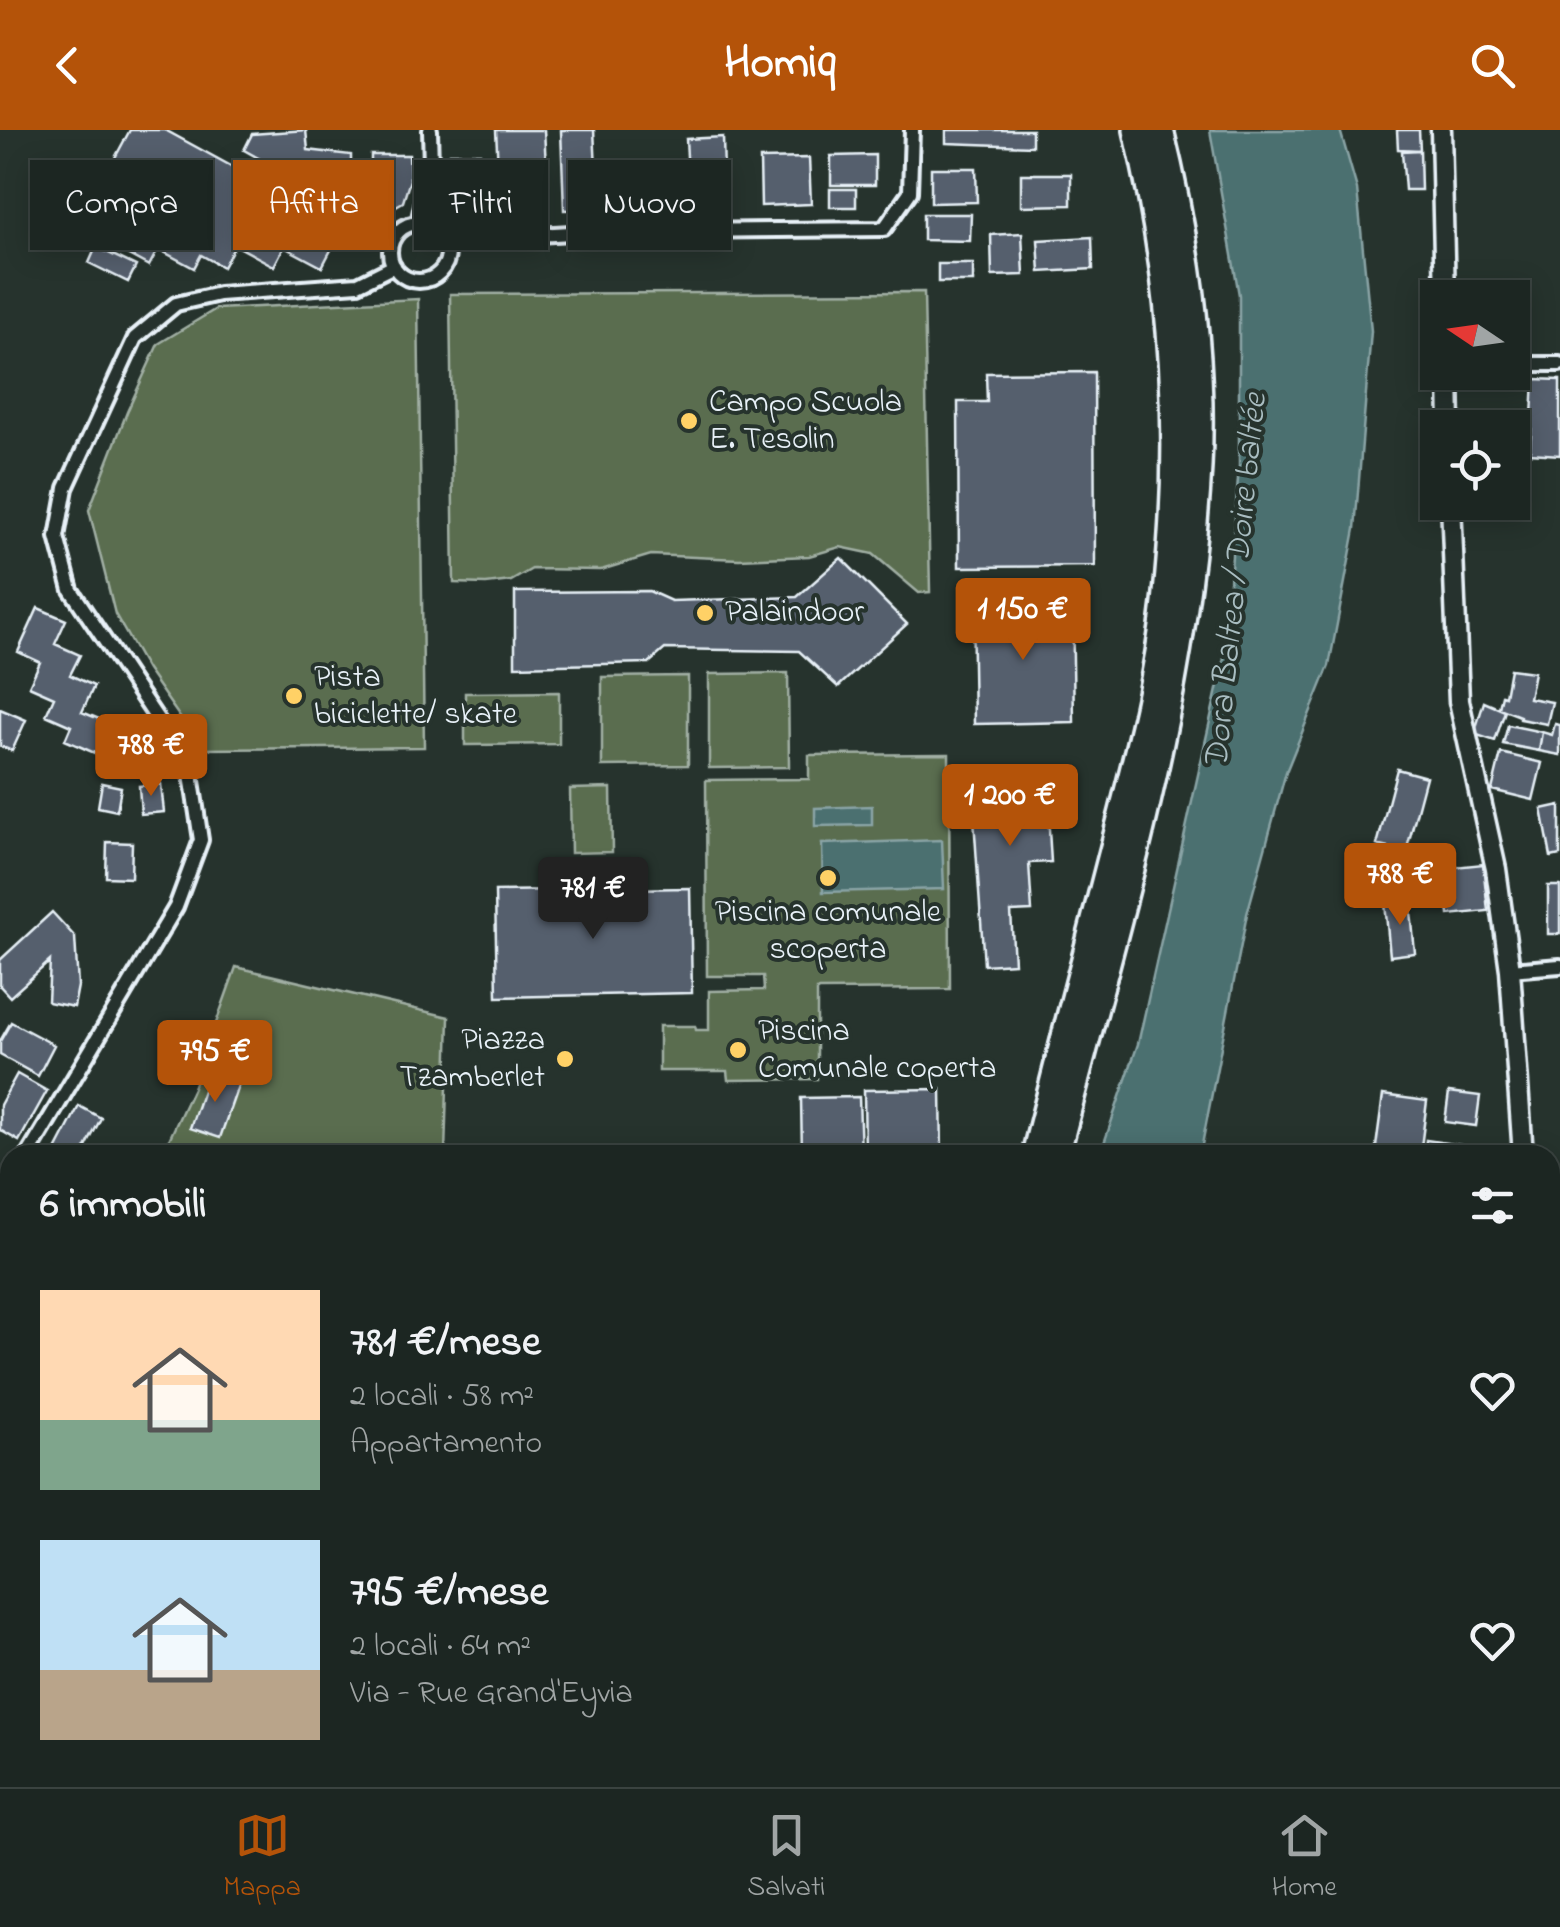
<!DOCTYPE html>
<html lang="it">
<head>
<meta charset="utf-8">
<style>
  body { margin:0; font-family:"Indie Flower",sans-serif; background:#29322f; color:#f1f3f6; height:100vh; display:flex; flex-direction:column; font-size:38px; white-space:nowrap }
  * { box-sizing:border-box; margin:0 }
  p { font-size:32px; color:#a0a5a5 }
  .icon { flex:none; width:55px; height:55px; fill:none; stroke:currentColor; stroke-width:2; stroke-linecap:round; stroke-linejoin:round }
  .map { position:relative; flex:1; overflow:hidden }
  .drawer { position:absolute; left:0px; top:1015px; width:1560px; height:642px; display:flex; flex-direction:column; background:#1c2622; border-radius:30px 30px 0 0; box-shadow:0 5px 25px #0003,0 0 0 2px #3a4340 }
  .drawer>* { flex:none }
  .top-card { position:absolute; left:30px; top:30px; width:1000px; height:90px; display:flex; gap:20px }
  .needle { width:65px; rotate:283deg }
  .controls { position:absolute; left:1420px; top:150px; display:grid; gap:20px }
  .controls a { display:grid; place-items:center; width:110px; height:110px; border-radius:0px; background:#1c2622; box-shadow:0 5px 25px #0003,0 0 0 2px #3a4340; font-size:50px }
  .price { position:absolute; translate:-50% -85px; padding:0 22px; border-radius:10px; background:#b45309; color:#fff; font-size:32px; line-height:65px; filter:drop-shadow(0 2px 5px #0008) }
  .price::after { content:''; position:absolute; left:50%; top:60px; width:30px; height:22px; margin-left:-15px; background:inherit; clip-path:polygon(0 0,100% 0,50% 100%) }
  .price.selected { background:#222; color:#fff }
  ul { padding:0; list-style:none }
  li { display:flex; align-items:center; gap:30px; height:250px; padding:0 40px }
  li span { display:grid; place-items:center; flex:none; width:280px; height:200px; border-radius:0px; color:#555 }
  li>.icon { margin-inline-start:auto }
  span .icon { width:120px; height:120px; fill:#fffc; stroke-width:1 }
  li b { font-size:42px }
  h2 { display:flex; justify-content:space-between; align-items:center; height:120px; padding:0 40px; font-size:42px }
  .chip { padding:0 35px; border-radius:0px; background:#1c2622; box-shadow:0 5px 25px #0003,0 0 0 2px #3a4340; font-size:35px; line-height:90px }
  .chip.selected { background:#b45309; color:#fff }
  header { display:flex; justify-content:space-between; align-items:center; height:130px; padding:0 40px; background:#b45309; color:#fff; font-size:45px; font-weight:700 }
  .tab-bar { display:flex; justify-content:space-around; align-items:center; height:140px; border-top:2px solid #3a4340; background:#1c2622; font-size:28px; color:#a0a5a5 }
  .tab-bar a { display:grid; justify-items:center; gap:5px }
  .tab-bar .selected { color:#b45309 }
  .map>svg:first-child { display:block }
</style>
</head>
<body>
<header><svg class="icon" aria-label="back" viewBox="0 0 24 24"><path d="M15 5l-7 7 7 7"/></svg>Homiq<svg class="icon" aria-label="search" viewBox="0 0 24 24"><circle cx="10" cy="10" r="6"/><path d="M15 15l6 6"/></svg></header>
<div class="map">
<svg width="1560" height="1657" viewBox="0 0 1560 1657">
  <rect width="100%" height="100%" fill="#26332d"/>
  <filter id="ink" filterUnits="userSpaceOnUse"><feTurbulence type="fractalNoise" baseFrequency=".01" numOctaves="2"/><feDisplacementMap in="SourceGraphic" scale="20" xChannelSelector="R" yChannelSelector="G"/><feConvolveMatrix kernelMatrix="1 2 1 2 8 2 1 2 1" color-interpolation-filters="sRGB"/></filter>
  <g filter="url(#ink)">
    <path fill="#5a6d50" stroke="#a1afa4" stroke-width="2.5" d="M924 162 930 462 919 463 873 424 840 417 809 426 739 429 651 425 601 440 532 439 511 451 486 454 454 453 450 164Z
      M418 169 424 617 202 619 147 540 115 484 89 380 127 282 158 214 216 179Z
      M788 543 789 637 709 638V544Z
      M688 546V635L602 636V547Z
      M559 562V614L465 615V563Z
      M949 624 950 859 817 860V949L728 950 727 941H659V896H695L696 900H709V861L764 860 763 846H707L706 650 809 649V625Z
      M611 658 612 722 571 723 570 659Z
      M236 837 449 887 445 1025H162L193 958Z
      M0 1195 10 1197V1648H841L839 1657H0Z"/>
    <path fill="#4b706f" stroke="#8aa4a6" stroke-width="2.5" d="M1210 0H1340L1357 59 1371 201 1355 399 1329 536 1286 642 1247 784 1200 1025H1100L1138 914 1224 528 1239 336V165Z
      M872 676V695L815 696V678Z
      M942 710 944 759 823 762 822 714Z
      M1016 1648H1170V1657H1016Z"/>
    <path fill="#545f6d" stroke="#e8f1f8" stroke-width="2.5" d="M130 0H165L343 97 322 137 284 117 274 136 235 115 223 137 201 125 194 138 158 119 149 136 90 104 103 81 90 74Z
      M306 0 308 20 351 25V47L371 44V25H409L410 50 403 72 382 84 363 86 244 20 252 4Z
      M496 0H544L548 72 500 75Z
      M561 0H594L598 79 564 80Z
      M946 0H1032V16L946 13Z
      M1397 0H1419L1420 20 1398 19Z
      M723 7 724 44 688 45 686 9Z
      M1420 20 1421 60H1405L1402 21Z
      M450 23H480V79H450Z
      M875 25V55H831V26Z
      M809 28 811 74 761 76 760 29Z
      M931 38H976L977 72 931 73Z
      M664 44 666 78 625 80 623 46Z
      M1021 44H1071V75L1021 76Z
      M830 59H856V77H830Z
      M923 84H971L970 111 923 110Z
      M1022 103 1024 145 992 146 991 105Z
      M1092 107 1093 139 1040 142 1038 110Z
      M96 117 136 136 128 152 89 133Z
      M938 134H973V152H938Z
      M1094 242 1095 436 959 437 958 272H987L986 243Z
      M1534 249 1560 250V325L1530 323Z
      M841 428 907 494 838 557 799 521 665 519 649 533 515 536V462L649 461 671 471 797 467Z
      M1072 471 1074 592 974 594 972 473Z
      M38 478 66 490 55 514 80 525 70 545 94 556 82 582 126 600 113 631 65 610 71 596 46 585 54 567 29 556 40 532 18 522Z
      M1510 539 1534 542 1529 568 1552 572 1547 594 1520 589V586L1499 578 1502 565 1505 566Z
      M1484 572 1505 581 1495 611 1474 604Z
      M0 579 26 590 12 621 0 616Z
      M1555 594 1560 595V625L1539 621 1542 602 1552 605Z
      M1508 595 1542 602 1539 621 1503 614Z
      M1501 623 1542 633 1533 670 1492 660Z
      M1057 639 1060 682 1048 683 1051 732 1029 733 1032 781 1011 782 1014 833 984 835 971 645Z
      M1397 639 1426 647 1406 722 1377 715Z
      M102 653 121 657 117 681 98 677Z
      M161 654 164 682 141 684 139 656Z
      M1560 675V725L1551 727 1542 679Z
      M107 712 132 713 131 748 106 747Z
      M1483 734 1488 781 1449 785 1444 738Z
      M1548 756H1560V804H1548Z
      M690 758 692 863 497 867 495 761Z
      M1410 771 1415 823 1390 826 1385 773Z
      M52 782 75 807 78 856 74 877 48 872 50 831 10 867 0 856V830Z
      M11 892 54 915 38 946 0 925V911Z
      M209 943 239 953 220 1008 190 998Z
      M17 944 47 961 19 1011 0 1000V975Z
      M941 959 942 1025H865L864 960Z
      M1449 962 1480 966 1476 996 1445 992Z
      M1383 965 1427 971 1420 1025 1375 1024Z
      M859 967 861 1025H802L801 968Z
      M79 976 101 988 82 1025H57L54 1024Z
      M1426 1010 1475 1017 1474 1025H1424Z
      M1560 1039V1078H1550V1040Z"/>
    <g fill="none" stroke-linecap="round" stroke-linejoin="round">
      <defs>
        <path id="minor" d="M418 93 431 35 430 0
          M390 122a29 29 0 1 1 58 0a29 29 0 1 1-58 0Z
          M448 117 488 108 587 102 884 99 910 62 912 0
          M1512 234H1560
          M1510 840 1560 836
          M28 1025 176 777 201 710 190 638 71 460 57 407 66 358 135 208 176 174 219 164 358 154 394 136
          M0 1069 10 1053"/>
        <path id="secondary" d="M1441 0 1445 168
          M1449 242 1450 298
          M1451 372 1459 571 1496 739 1510 840 1523 1025
          M1550 1312 1560 1365"/>
        <path id="motorway" d="M1035 1025C1061 922 1087 820 1114 717 1134 637 1157 555 1166 473 1184 311 1175 158 1137 0
          M1056 1025C1114 798 1186 572 1198 337 1204 224 1187 110 1160 0
          M874 1657 876 1648
          M895 1657 898 1648"/>
      </defs>
      <use href="#minor" stroke="#e8f1f8" stroke-width="20"/>
      <use href="#secondary" stroke="#e8f1f8" stroke-width="25"/>
      <use href="#motorway" stroke="#e8f1f8" stroke-width="32"/>
      <use href="#minor" stroke="#26332d" stroke-width="12"/>
      <use href="#secondary" stroke="#26332d" stroke-width="18"/>
      <use href="#motorway" stroke="#26332d" stroke-width="25"/>
    </g>
  </g>
  <g fill="#ffd166" stroke="#26332d" stroke-width="4">
    <circle cx="689" cy="291" r="10"/>
    <circle cx="705" cy="483" r="10"/>
    <circle cx="294" cy="566" r="10"/>
    <circle cx="828" cy="748" r="10"/>
    <circle cx="738" cy="920" r="10"/>
    <circle cx="565" cy="929" r="10"/>
  </g>
  <g text-anchor="middle" dominant-baseline="central" stroke-width="8" stroke-linejoin="round" paint-order="stroke">
    <g font-size="32" fill="#e8f1f8" stroke="#26332d" text-anchor="start">
      <text x="709" y="273">Campo Scuola<tspan x="709" dy="37">E. Tesolin</tspan></text>
      <text x="725" y="483">Palaindoor</text>
      <text x="314" y="548">Pista<tspan x="314" dy="37">biciclette/ skate</tspan></text>
      <text x="828" y="783" text-anchor="middle">Piscina comunale<tspan x="828" dy="37">scoperta</tspan></text>
      <text x="758" y="902">Piscina<tspan x="758" dy="37">Comunale coperta</tspan></text>
      <text x="545" y="911" text-anchor="end">Piazza<tspan x="545" dy="37">Tzamberlet</tspan></text>
    </g>
    <g font-size="35" font-style="italic" fill="#a9bdc1" stroke="#26332d">
      <text transform="translate(1237 451) rotate(-84)">Dora Baltea / Doire baltée</text>
    </g>
  </g>
</svg>
<div class="controls">
<a><svg class="needle" viewBox="-14 -14 28 28"><path d="M0-13l5 13h-10z" fill="#e53935"/><path d="M0 13l5-13h-10z" fill="#a0a5a5"/></svg></a>
<a><svg class="icon" aria-label="locate" viewBox="0 0 24 24"><circle cx="12" cy="12" r="6"/><path d="M12 2v4M12 18v4M2 12h4M18 12h4"/></svg></a>
</div>
<b class="price" style="left:1023px;top:533px">1 150 €</b>
<b class="price" style="left:151px;top:669px">788 €</b>
<b class="price" style="left:1010px;top:719px">1 200 €</b>
<b class="price" style="left:1400px;top:798px">788 €</b>
<b class="price selected" style="left:593px;top:812px">781 €</b>
<b class="price" style="left:215px;top:975px">795 €</b>
<div class="top-card">
<a class="chip">Compra</a>
<a class="chip selected">Affitta</a>
<a class="chip">Filtri</a>
<a class="chip">Nuovo</a>
</div>
<section class="drawer">
<h2>6 immobili<svg class="icon" aria-label="filters" viewBox="0 0 24 24"><path d="M4 7h16M4 17h16"/><circle cx="9" cy="7" r="2"/><circle cx="15" cy="17" r="2"/></svg></h2>
<ul>
<li><span style="background:linear-gradient(#ffd9b3 65%,#7fa58c 0)"><svg class="icon" aria-label="home" viewBox="0 0 24 24"><path d="M3 11l9-7 9 7M6 9v11h12V9"/></svg></span><div><b>781 €/mese</b><p>2 locali · 58 m²</p><p>Appartamento</p></div><svg class="icon" aria-label="heart" viewBox="0 0 24 24"><path d="M12 20l-8-8c-3-5 5-10 8-4 3-6 11-1 8 4z"/></svg></li>
<li><span style="background:linear-gradient(#bfe0f5 65%,#b9a48a 0)"><svg class="icon" aria-label="home" viewBox="0 0 24 24"><path d="M3 11l9-7 9 7M6 9v11h12V9"/></svg></span><div><b>795 €/mese</b><p>2 locali · 64 m²</p><p>Via - Rue Grand'Eyvia</p></div><svg class="icon" aria-label="heart" viewBox="0 0 24 24"><path d="M12 20l-8-8c-3-5 5-10 8-4 3-6 11-1 8 4z"/></svg></li>
</ul>
</section>
</div>
<nav class="tab-bar">
<a class="selected"><svg class="icon" aria-label="map" viewBox="0 0 24 24"><path d="M3 6l6-2 6 2 6-2v14l-6 2-6-2-6 2zM9 4v14M15 6v14"/></svg>Mappa</a>
<a><svg class="icon" aria-label="saved" viewBox="0 0 24 24"><path d="M7 4h10v16l-5-4-5 4z"/></svg>Salvati</a>
<a><svg class="icon" aria-label="home" viewBox="0 0 24 24"><path d="M3 11l9-7 9 7M6 9v11h12V9"/></svg>Home</a>
</nav>
</body>
</html>
